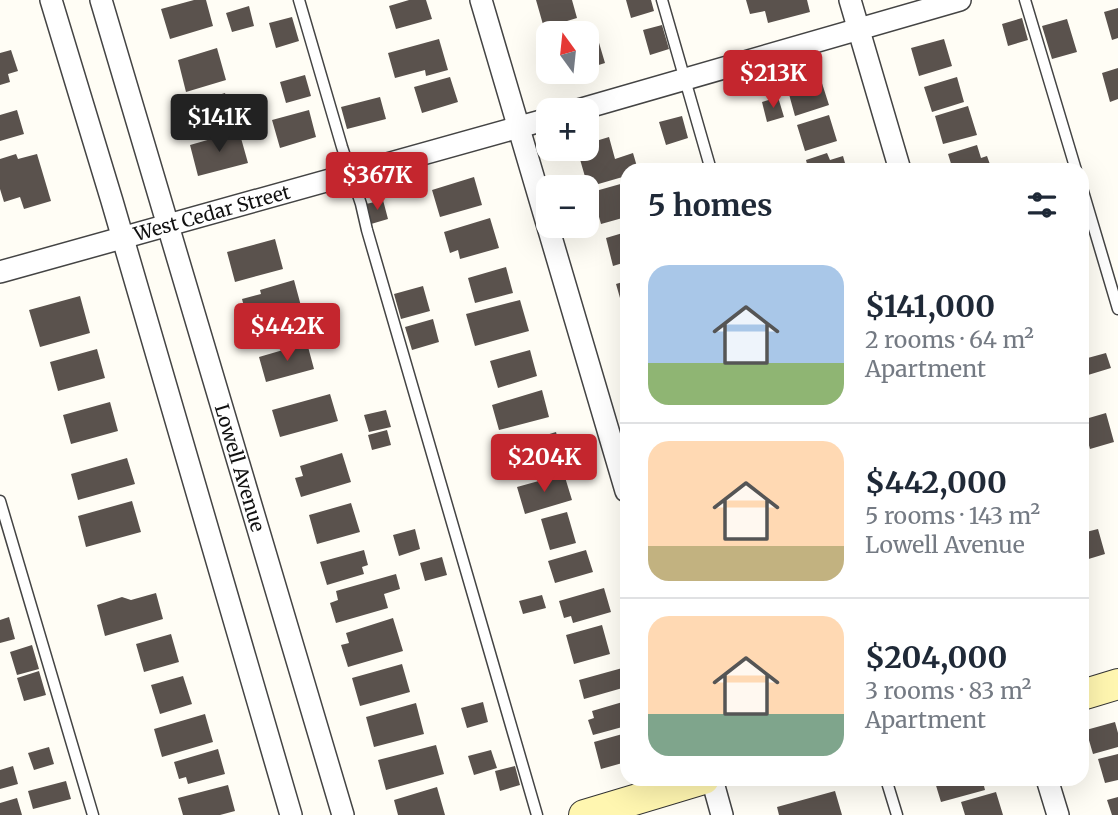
<!DOCTYPE html>
<html lang="en">
<head>
<meta charset="utf-8">
<style>
  body { margin:0; font-family:Merriweather,serif; background:#f6f6f7; color:#1f2937; height:100vh; display:flex; flex-direction:column; font-size:26px; white-space:nowrap }
  * { box-sizing:border-box; margin:0 }
  p { font-size:23px; color:#747a83 }
  .icon { flex:none; width:38px; height:38px; fill:none; stroke:currentColor; stroke-width:2; stroke-linecap:round; stroke-linejoin:round }
  .map { position:relative; flex:1; overflow:hidden }
  .side { position:absolute; left:620px; top:163px; width:469px; height:623px; display:flex; flex-direction:column; background:#fff; border-radius:21px; box-shadow:0 7px 28px #0002 }
  .side>* { flex:none }
  .needle { width:46px; rotate:345deg }
  .controls { position:absolute; left:536px; top:21px; display:grid; gap:14px }
  .controls a { display:grid; place-items:center; width:63px; height:63px; border-radius:14px; background:#fff; box-shadow:0 7px 28px #0002; font-size:35px }
  .price { position:absolute; translate:-50% -60px; padding:0 16px; border-radius:7px; background:#c4262e; color:#fff; font-size:23px; line-height:46px; filter:drop-shadow(0 2px 4px #0008) }
  .price::after { content:''; position:absolute; left:50%; top:42px; width:21px; height:16px; margin-left:-10px; background:inherit; clip-path:polygon(0 0,100% 0,50% 100%) }
  .price.active { background:#222; color:#fff }
  ul { padding:0; list-style:none }
  li { display:flex; align-items:center; gap:21px; height:175px; padding:0 28px }
  li+li { border-top:2px solid #e0e1e3 }
  li span { display:grid; place-items:center; flex:none; width:196px; height:140px; border-radius:21px; color:#555 }
  li>.icon { margin-inline-start:auto }
  span .icon { width:84px; height:84px; fill:#fffc; stroke-width:1 }
  li b { font-size:30px }
  h2 { display:flex; justify-content:space-between; align-items:center; height:84px; padding:0 28px; font-size:30px }
  .map>svg:first-child { display:block }
</style>
</head>
<body>
<div class="map">
<svg width="1118" height="815" viewBox="0 0 1118 815">
  <rect width="100%" height="100%" fill="#fffdf5"/>
  <path fill="#5a524d" d="M194 0H206L213 26 170 39 161 9Z
    M409 0H426L432 19 396 29 389 6Z
    M536 0H572L577 18 544 28Z
    M626 0H651L654 11 631 18Z
    M746 0H807L810 12 768 23 765 11 750 14Z
    M249 6 254 26 232 32 226 13Z
    M1118 8V38L1112 40 1104 12Z
    M292 17 299 41 276 48 269 23Z
    M1022 18 1028 40 1008 46 1002 24Z
    M1067 19 1077 52 1052 59 1042 26Z
    M662 25 669 49 650 55 643 30Z
    M597 36 605 63 586 69V39Z
    M439 39 448 70 426 76 425 70 395 78 388 53Z
    M944 39 952 66 919 76 911 48Z
    M217 48 226 80 186 92 178 60Z
    M11 50 18 71 8 74 10 82 0 85V53Z
    M1118 68V99L1110 102 1102 73Z
    M305 75 311 96 286 103 280 82Z
    M450 77 458 102 422 113 414 87Z
    M820 77 829 105 795 116 787 87Z
    M957 77 964 102 932 112 924 87Z
    M225 93 233 121 191 133 183 106Z
    M380 97 386 119 347 129 341 107Z
    M778 97 784 117 767 122 762 102Z
    M968 106 977 135 943 144 935 116Z
    M17 110 24 134 0 141V115Z
    M309 110 316 137 280 148 272 120Z
    M829 115 837 141 805 151 797 125Z
    M682 116 688 138 666 145 659 122Z
    M239 131 248 163 198 176 190 145Z
    M609 137 615 159 633 153 638 170H626V176L588 187 577 149H586V144Z
    M977 145 981 158 987 156 992 170H953L948 154Z
    M827 153 830 160 843 156 847 170H801L800 166 807 164 806 160Z
    M16 154 18 159 37 154 51 201 24 209 20 197 4 202 0 189V159Z
    M474 177 482 205 440 217 432 190Z
    M624 183 626 192V217L601 224 592 192Z
    M383 200 388 219 371 224 366 204Z
    M490 218 499 248 460 259 458 250 450 253 444 232Z
    M626 232V262L613 266 606 238Z
    M275 239 283 269 235 282 227 252Z
    M506 267 513 293 475 303 468 278Z
    M294 280 301 306 248 322 242 299 261 294 260 290Z
    M626 281V311L624 312 616 284Z
    M423 286 430 311 401 319 394 294Z
    M80 296 90 333 40 347 29 310Z
    M520 300 529 331 475 346 466 314Z
    M433 319 439 342 412 350 405 327Z
    M307 343 314 369 266 382 259 357Z
    M97 349 105 378 58 391 50 362Z
    M530 350 537 376 498 388 490 361Z
    M1106 353 1111 368 1088 375 1084 359Z
    M542 390 549 417 499 430 492 405Z
    M330 394 338 421 280 437 272 410Z
    M110 402 118 431 71 444 63 415Z
    M386 410 391 427 369 432 364 415Z
    M1106 413 1114 442 1090 449 1082 420Z
    M387 430 391 445 372 450 368 435Z
    M556 432 563 458 525 469 517 444Z
    M342 453 351 482 301 497 295 478 303 476 300 466Z
    M127 458 135 484 78 500 71 474Z
    M564 474 572 500 525 514 517 487Z
    M132 501 141 532 86 547 78 516Z
    M351 503 360 532 317 544 309 515Z
    M567 512 576 543 550 550 541 519Z
    M415 529 420 549 399 556 393 535Z
    M1098 529 1105 554 1082 561V533Z
    M364 550 368 565 362 567 364 574 327 585 320 562Z
    M586 550 593 572 555 583 548 561Z
    M442 557 447 575 425 581 420 563Z
    M396 574 400 589 384 594 388 608 336 623 330 603 338 600 336 591Z
    M604 588 611 612 573 623 571 616 564 618 559 601Z
    M156 593 163 619 105 636 97 605 122 597 131 600Z
    M542 595 546 608 523 614 519 601Z
    M9 617 15 639 0 643V620Z
    M393 618 403 651 348 667 341 645 349 643 346 633Z
    M602 625 610 654 574 664 566 635Z
    M171 634 179 662 144 672 136 644Z
    M32 645 39 669 17 675 10 652Z
    M402 664 410 692 360 706 352 678Z
    M626 667V687L584 699 579 680Z
    M39 671 46 695 24 701 17 678Z
    M183 676 192 704 160 714 151 685Z
    M626 701V726L593 735 588 720 594 718 592 711Z
    M483 702 488 722 467 728 461 708Z
    M416 703 424 734 374 747 366 717Z
    M205 714 213 742 162 757 154 729Z
    M1115 722 1118 733V747L1093 754 1086 730Z
    M626 733V762L601 769 594 742Z
    M436 745 444 774 386 790 378 760Z
    M49 747 54 764 34 770 28 753Z
    M218 749 225 774 188 784 186 777 179 779 174 762Z
    M491 750 497 768 474 775 468 756Z
    M1118 754V780L1105 783 1098 759Z
    M13 766 18 784 0 789V770Z
    M515 766 520 785 500 791 495 771Z
    M934 779H991L983 782 985 790 941 802Z
    M66 781 71 799 33 809 28 791Z
    M228 785 235 811 220 815H183L178 798Z
    M437 787 445 815H398L394 800Z
    M835 791 842 815H779L777 807Z
    M996 792 1003 815H965L961 802Z
    M1118 797V815H1112L1107 800Z
    M17 798 22 815H0V803Z"/>
  <g fill="none" stroke-linecap="round" stroke-linejoin="round">
    <defs>
      <path id="lane" d="M299 0 342 147 361 204 367 230 537 815
        M662 0 711 170
        M1025 0 1076 170
        M1082 188 1118 309
        M0 501 93 815
        M886 779 897 815"/>
      <g id="street">
        <path d="M51 0 112 201 291 815"/>
        <path id="s1" d="M101 0 343 815"/>
        <path d="M481 0 626 491"/>
        <path d="M850 0 900 170"/>
        <path d="M578 110 960 0"/>
        <path id="s2" d="M0 272 548 119"/>
        <path d="M712 779 722 815"/>
        <path d="M1047 779 1058 815"/>
      </g>
      <path id="secondary" d="M1082 695 1118 684
        M584 815 704 779"/>
    </defs>
    <use href="#lane" stroke="#444" stroke-width="13"/>
    <use href="#street" stroke="#444" stroke-width="24"/>
    <use href="#secondary" stroke="#333" stroke-width="32"/>
    <use href="#lane" stroke="#fff" stroke-width="10"/>
    <use href="#street" stroke="#fff" stroke-width="21"/>
    <use href="#secondary" stroke="#fff6b0" stroke-width="30"/>
  </g>
  <g text-anchor="middle" dominant-baseline="central" stroke-width="7" stroke-linejoin="round" paint-order="stroke">
    <g font-size="19" fill="#111" stroke="#fff">
      <text stroke="none"><textPath href="#s2" startOffset="220">West Cedar Street</textPath></text>
      <text stroke="none"><textPath href="#s1" startOffset="488">Lowell Avenue</textPath></text>
    </g>
  </g>
</svg>
<div class="controls">
<a><svg class="needle" viewBox="-14 -14 28 28"><path d="M0-13l5 13h-10z" fill="#e53935"/><path d="M0 13l5-13h-10z" fill="#747a83"/></svg></a>
<a>+</a>
<a>−</a>
</div>
<b class="price" style="left:773px;top:110px">$213K</b>
<b class="price active" style="left:219px;top:154px">$141K</b>
<b class="price" style="left:377px;top:212px">$367K</b>
<b class="price" style="left:287px;top:363px">$442K</b>
<b class="price" style="left:544px;top:494px">$204K</b>
<section class="side">
<h2>5 homes<svg class="icon" aria-label="filters" viewBox="0 0 24 24"><path d="M4 7h16M4 17h16"/><circle cx="9" cy="7" r="2"/><circle cx="15" cy="17" r="2"/></svg></h2>
<ul>
<li><span style="background:linear-gradient(#a9c7e8 70%,#8fb573 0)"><svg class="icon" aria-label="home" viewBox="0 0 24 24"><path d="M3 11l9-7 9 7M6 9v11h12V9"/></svg></span><div><b>$141,000</b><p>2 rooms · 64 m²</p><p>Apartment</p></div></li>
<li><span style="background:linear-gradient(#ffd9b3 75%,#c2b280 0)"><svg class="icon" aria-label="home" viewBox="0 0 24 24"><path d="M3 11l9-7 9 7M6 9v11h12V9"/></svg></span><div><b>$442,000</b><p>5 rooms · 143 m²</p><p>Lowell Avenue</p></div></li>
<li><span style="background:linear-gradient(#ffd9b3 70%,#7fa58c 0)"><svg class="icon" aria-label="home" viewBox="0 0 24 24"><path d="M3 11l9-7 9 7M6 9v11h12V9"/></svg></span><div><b>$204,000</b><p>3 rooms · 83 m²</p><p>Apartment</p></div></li>
</ul>
</section>
</div>
</body>
</html>
